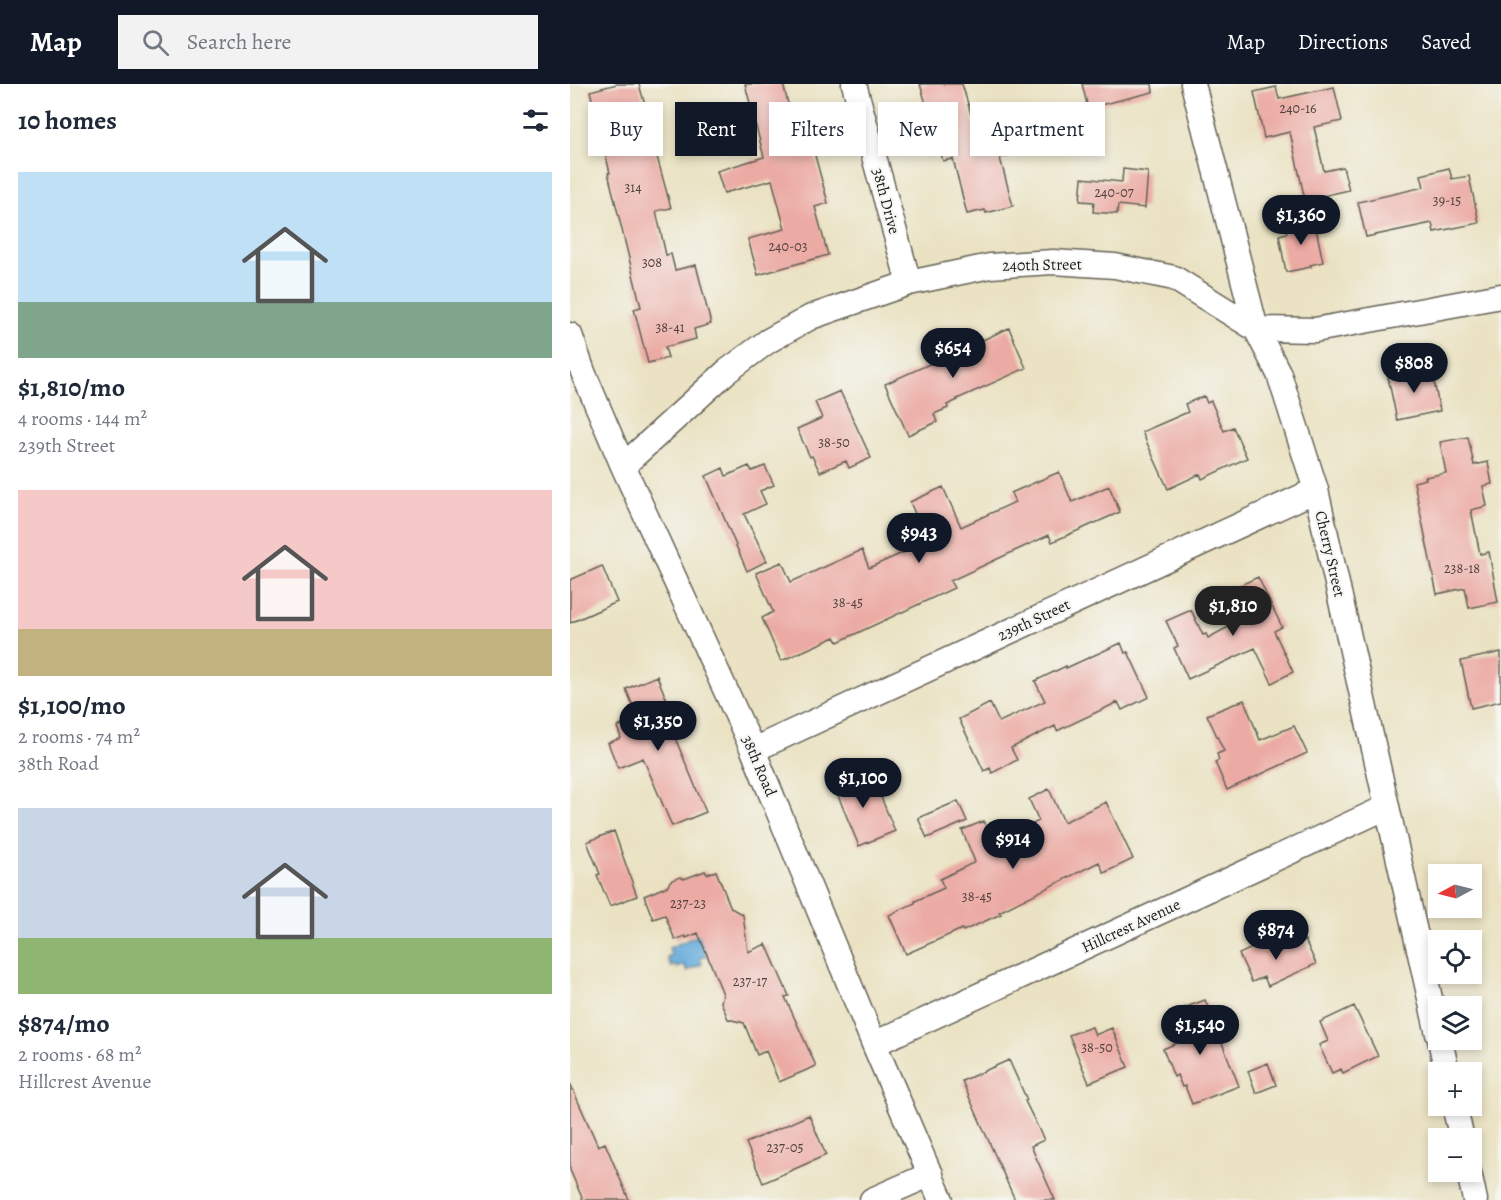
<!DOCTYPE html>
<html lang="en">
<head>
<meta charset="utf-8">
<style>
  body { margin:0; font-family:Alegreya,serif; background:#f2f2f3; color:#1f2937; height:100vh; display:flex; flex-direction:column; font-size:22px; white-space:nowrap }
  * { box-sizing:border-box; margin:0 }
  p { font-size:20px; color:#747a83 }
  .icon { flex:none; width:33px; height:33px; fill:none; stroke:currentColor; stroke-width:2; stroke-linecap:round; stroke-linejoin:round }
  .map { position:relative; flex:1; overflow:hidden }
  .drawer { display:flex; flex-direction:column; background:#fff; width:570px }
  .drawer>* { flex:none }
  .top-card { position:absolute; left:18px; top:18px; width:570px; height:54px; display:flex; gap:12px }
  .needle { width:39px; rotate:263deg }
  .tools { position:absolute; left:858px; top:780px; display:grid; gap:12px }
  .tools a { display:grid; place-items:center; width:54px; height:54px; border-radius:0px; background:#fff; box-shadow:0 3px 9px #0003; font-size:30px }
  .price { position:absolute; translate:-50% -51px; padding:0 14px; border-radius:21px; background:#111827; color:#fff; font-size:20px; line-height:39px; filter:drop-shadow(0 2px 3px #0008) }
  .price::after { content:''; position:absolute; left:50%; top:36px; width:18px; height:14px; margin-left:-9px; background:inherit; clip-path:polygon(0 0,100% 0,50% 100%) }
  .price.on { background:#222; color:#fff }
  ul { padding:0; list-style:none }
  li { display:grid; align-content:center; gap:12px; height:318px; padding:0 18px }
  li span { display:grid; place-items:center; height:186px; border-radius:0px; color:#555 }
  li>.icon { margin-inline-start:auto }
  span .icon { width:108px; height:108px; fill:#fffc; stroke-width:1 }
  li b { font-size:26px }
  h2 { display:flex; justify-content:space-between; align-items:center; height:72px; padding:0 18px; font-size:26px }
  .chip { padding:0 21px; border-radius:0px; background:#fff; box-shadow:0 3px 9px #0003; font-size:21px; line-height:54px }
  .chip.on { background:#111827; color:#fff }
  header { display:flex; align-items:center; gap:36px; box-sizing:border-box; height:84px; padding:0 30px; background:#111827; color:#fff }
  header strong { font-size:28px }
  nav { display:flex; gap:33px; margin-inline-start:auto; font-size:21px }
  .search { width:420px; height:54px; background:#f2f2f3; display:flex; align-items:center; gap:15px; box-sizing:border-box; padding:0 21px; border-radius:0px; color:#747a83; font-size:22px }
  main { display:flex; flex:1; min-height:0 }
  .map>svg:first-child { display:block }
</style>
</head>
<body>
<header>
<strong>Map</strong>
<div class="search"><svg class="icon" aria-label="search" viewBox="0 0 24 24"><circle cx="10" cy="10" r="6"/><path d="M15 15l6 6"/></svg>Search here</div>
<nav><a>Map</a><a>Directions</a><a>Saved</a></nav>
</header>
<main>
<section class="drawer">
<h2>10 homes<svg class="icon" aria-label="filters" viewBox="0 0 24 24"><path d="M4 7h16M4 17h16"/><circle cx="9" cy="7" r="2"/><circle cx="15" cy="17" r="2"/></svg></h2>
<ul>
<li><span style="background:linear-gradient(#bfe0f5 70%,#7fa58c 0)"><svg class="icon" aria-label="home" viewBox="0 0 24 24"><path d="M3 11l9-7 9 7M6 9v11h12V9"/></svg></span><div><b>$1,810/mo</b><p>4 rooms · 144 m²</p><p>239th Street</p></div></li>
<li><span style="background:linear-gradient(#f6c9c9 75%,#c2b280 0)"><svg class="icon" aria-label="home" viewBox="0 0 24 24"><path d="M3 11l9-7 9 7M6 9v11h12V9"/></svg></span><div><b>$1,100/mo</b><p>2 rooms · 74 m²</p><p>38th Road</p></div></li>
<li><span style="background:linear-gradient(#c9d6e8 70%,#8fb573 0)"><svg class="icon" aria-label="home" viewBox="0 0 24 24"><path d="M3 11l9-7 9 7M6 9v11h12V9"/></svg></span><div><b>$874/mo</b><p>2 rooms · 68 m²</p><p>Hillcrest Avenue</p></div></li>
</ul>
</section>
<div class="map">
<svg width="931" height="1116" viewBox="0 0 931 1116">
  <rect width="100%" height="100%" fill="#f6f6f2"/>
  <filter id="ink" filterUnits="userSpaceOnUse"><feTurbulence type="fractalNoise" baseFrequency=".0167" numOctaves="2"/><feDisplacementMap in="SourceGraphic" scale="12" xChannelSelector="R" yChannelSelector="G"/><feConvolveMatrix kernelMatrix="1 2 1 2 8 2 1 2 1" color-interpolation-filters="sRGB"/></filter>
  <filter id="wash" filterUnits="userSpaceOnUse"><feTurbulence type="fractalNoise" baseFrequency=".008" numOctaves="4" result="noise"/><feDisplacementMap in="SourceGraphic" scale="24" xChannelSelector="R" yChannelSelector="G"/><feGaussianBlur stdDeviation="1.35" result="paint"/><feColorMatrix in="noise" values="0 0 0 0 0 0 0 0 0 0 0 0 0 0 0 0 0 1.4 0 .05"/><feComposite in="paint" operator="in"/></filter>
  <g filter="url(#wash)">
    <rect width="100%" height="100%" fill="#eae2c2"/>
    <path fill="#64aada" stroke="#40637b" stroke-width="1.5" d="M140 846 148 866 130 874 132 880 117 887 115 881 107 884 106 881 101 883 97 873 101 871 99 864Z"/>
    <g id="blocks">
      <path fill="#ebaaa3" d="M47 0H69L80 39 78 40 101 124 86 127 96 171 101 170 105 186 126 181 141 240 124 245 126 255 95 263 98 274 78 279 64 225 71 223 38 89H40L20 7Z
        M175 0H213L223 39 235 35 258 119 245 123 258 171 188 191 178 155 215 145 202 96 154 109 147 87 194 73Z
        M350 0H392L408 53 456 40 462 65 430 74 443 122 416 129 415 126 397 130 383 75 373 77Z
        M512 0H582L583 8 518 24Z
        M706 3 709 15 764 3 772 37 744 43 754 87 773 83 779 106 735 116 720 48 694 54 684 8Z
        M879 84 882 95 899 92 909 139 864 148 862 139 796 153 788 118 854 103 851 91Z
        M553 85 578 88 575 124 548 121 547 130 523 128 524 118 510 117 512 94 552 98Z
        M744 135 753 178 740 181 741 183 716 188 709 151 717 149 715 141Z
        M439 244 456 284 387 315 388 316 377 321 378 324 364 330 367 338 338 351 315 300Z
        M861 283 870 327 827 336 818 293Z
        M270 307 301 374 279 384 276 377 250 388 242 372 240 373 227 345 252 334 245 318Z
        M634 312 637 319 641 317 654 347 663 343 677 374 632 395 630 390 598 405 572 348 618 328 615 320Z
        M898 353 904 381 918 378 922 400 913 402 917 422 901 426 910 470 919 468 928 518 899 524 895 504 867 510 844 398 856 395 855 393 876 389 870 358Z
        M179 382 182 387 195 382 204 401 190 407 196 420 174 430 197 477 177 487 136 392 153 384 156 392Z
        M489 388 502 418 539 402 550 428 482 458 479 451 380 497 384 504 268 558 265 553 211 577 192 534 203 528 186 489 212 478 221 498 292 466 299 484 357 458 340 418 373 403 391 443 445 418 441 409Z
        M32 482 47 518 0 539V496Z
        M688 493 712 543 704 547 723 588 702 599 685 564 618 595 604 564 608 562 596 537 621 526 633 551 636 550 638 554 677 533 664 504Z
        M551 559 555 569 558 568 579 613 552 626 548 618 487 647 485 642 441 664 447 676 422 689 420 684 414 687 389 635 420 619 429 638 475 617 465 597 496 582V584Z
        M931 568V617L901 624 891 577Z
        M87 592 99 622 93 625 136 728 102 742 73 674 48 684 38 659 51 654 47 643 68 634 56 605Z
        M674 616 690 656 724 642 737 669 657 706 645 678 649 676 647 670 654 667 637 631Z
        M280 687 285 698 295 693 302 709 308 706 325 747 289 762 261 695Z
        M479 705 494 738 536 718 563 775 534 789 529 778 429 828 431 830 393 847 392 845 336 870 319 831 345 819V817L374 804 370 795 405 778 392 746 414 737 423 759 469 737 459 715Z
        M388 717 397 737 357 754 348 734Z
        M44 747 67 812 40 822 27 791 30 790 17 758Z
        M135 787 137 790 146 787 161 824 173 831 178 868 196 860 219 912 215 913 246 982 209 998 196 967 187 971 174 939 158 935 151 918 153 910 128 849 116 854 115 852 105 856 95 831 83 835 74 812 98 802 100 797 110 793 114 795Z
        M703 854 710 867 735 856 746 880 698 902 694 893 682 898 669 870Z
        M635 916 669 1002 622 1020 615 1002 612 1003 607 991 604 993 593 965 614 956 604 933 613 930 611 925Z
        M784 922 808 972 773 989 771 985 762 989 749 961 758 957 750 938Z
        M522 943 525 951 542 944 558 983 519 999 499 951Z
        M439 976 457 1016 455 1017 474 1056 461 1062 485 1116H445L392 997Z
        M698 979 706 1001 686 1009 678 987Z
        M0 999 28 1062 35 1059 59 1116H13L0 1086Z
        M239 1031 256 1071 193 1099 176 1059Z"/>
    </g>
  </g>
  <g filter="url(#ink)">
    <use href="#blocks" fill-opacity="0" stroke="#646156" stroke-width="1.5"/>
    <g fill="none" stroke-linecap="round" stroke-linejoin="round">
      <defs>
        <path id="street" d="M284 0 339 199
          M623 0 686 245 709 290 746 406 868 950
          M0 251 13 288 53 382 183 666 304 960 371 1116
          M53 382 156 288 198 257 241 233 339 199 420 182 483 178 545 182 604 194 686 245 745 246 931 212
          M183 666 746 406
          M870 956 877 988
          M304 960 817 723
          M884 1022 892 1054
          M899 1088 905 1116
          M302 1116 361 1090"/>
      </defs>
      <use href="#street" stroke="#646156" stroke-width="27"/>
      <use href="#street" stroke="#fff" stroke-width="24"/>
    </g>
  </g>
  <g text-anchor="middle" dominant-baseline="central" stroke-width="4.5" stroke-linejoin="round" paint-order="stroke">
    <g font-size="14" fill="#50403e">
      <text x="728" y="24">240-16</text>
      <text x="63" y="103">314</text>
      <text x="544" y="108">240-07</text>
      <text x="877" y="116">39-15</text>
      <text x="218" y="162">240-03</text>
      <text x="82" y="178">308</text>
      <text x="100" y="243">38-41</text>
      <text x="264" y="358">38-50</text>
      <text x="892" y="484">238-18</text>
      <text x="278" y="518">38-45</text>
      <text x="407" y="812">38-45</text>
      <text x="118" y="819">237-23</text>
      <text x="180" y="897">237-17</text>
      <text x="527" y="963">38-50</text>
      <text x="215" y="1063">237-05</text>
    </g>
    <g font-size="16" fill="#1c1c1c" stroke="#f6f6f2">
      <text transform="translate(316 117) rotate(75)">38th Drive</text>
      <text transform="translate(472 181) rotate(-1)">240th Street</text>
      <text transform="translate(760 470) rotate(77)">Cherry Street</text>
      <text transform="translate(464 536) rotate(-25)">239th Street</text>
      <text transform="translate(189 682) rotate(67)">38th Road</text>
      <text transform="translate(561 842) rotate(-25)">Hillcrest Avenue</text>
    </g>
  </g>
</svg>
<div class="tools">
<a><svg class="needle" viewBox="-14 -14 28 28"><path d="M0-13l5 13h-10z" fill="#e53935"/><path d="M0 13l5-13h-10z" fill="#747a83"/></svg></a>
<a><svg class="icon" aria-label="locate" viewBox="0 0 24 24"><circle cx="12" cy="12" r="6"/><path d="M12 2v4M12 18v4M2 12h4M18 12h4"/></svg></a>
<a><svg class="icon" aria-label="layers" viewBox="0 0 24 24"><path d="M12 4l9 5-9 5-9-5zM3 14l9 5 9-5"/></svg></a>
<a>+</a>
<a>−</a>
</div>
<b class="price" style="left:731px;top:162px">$1,360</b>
<b class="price" style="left:383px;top:295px">$654</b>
<b class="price" style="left:844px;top:310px">$808</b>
<b class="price" style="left:349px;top:480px">$943</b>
<b class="price on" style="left:663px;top:553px">$1,810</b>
<b class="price" style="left:88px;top:668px">$1,350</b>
<b class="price" style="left:293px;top:725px">$1,100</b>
<b class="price" style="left:443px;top:786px">$914</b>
<b class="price" style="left:706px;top:877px">$874</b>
<b class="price" style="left:630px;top:972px">$1,540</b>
<div class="top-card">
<a class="chip">Buy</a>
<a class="chip on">Rent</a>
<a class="chip">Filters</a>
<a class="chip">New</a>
<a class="chip">Apartment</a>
</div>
</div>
</main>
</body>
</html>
